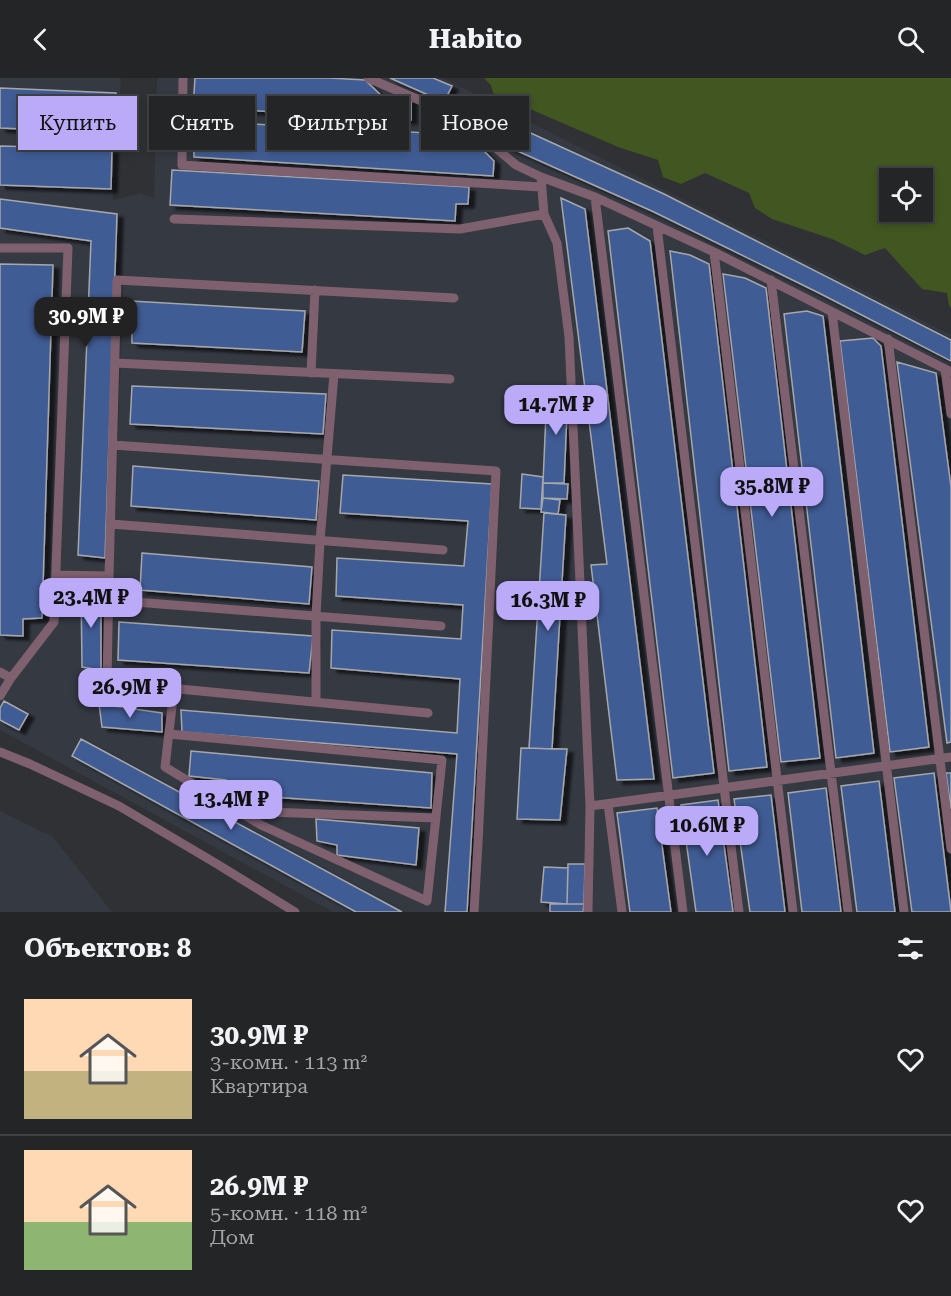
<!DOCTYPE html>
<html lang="ru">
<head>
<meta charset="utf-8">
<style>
  body { margin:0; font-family:"Roboto Serif",serif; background:#2f3133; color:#f1f3f6; height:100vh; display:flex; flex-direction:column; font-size:22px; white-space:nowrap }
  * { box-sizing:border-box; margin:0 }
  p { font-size:20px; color:#a3a5a7 }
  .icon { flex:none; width:33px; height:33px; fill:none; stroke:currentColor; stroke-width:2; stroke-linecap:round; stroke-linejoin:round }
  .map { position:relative; height:834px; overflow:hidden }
  .side { display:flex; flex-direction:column; background:#232527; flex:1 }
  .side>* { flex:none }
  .hud { position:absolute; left:18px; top:18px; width:600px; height:54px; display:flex; gap:12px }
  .buttons { position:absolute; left:879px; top:90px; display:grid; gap:12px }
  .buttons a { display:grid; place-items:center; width:54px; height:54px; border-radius:0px; background:#232527; box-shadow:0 3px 9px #0003,0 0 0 2px #404244; font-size:30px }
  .price { position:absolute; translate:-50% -51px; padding:0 14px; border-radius:12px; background:#baaaf7; color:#111; font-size:20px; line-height:39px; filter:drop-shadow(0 2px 3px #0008) }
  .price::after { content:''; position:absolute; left:50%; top:36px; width:18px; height:14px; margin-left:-9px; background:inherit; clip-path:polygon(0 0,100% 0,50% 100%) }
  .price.active { background:#222; color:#fff }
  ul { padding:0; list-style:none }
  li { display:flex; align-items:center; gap:18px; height:150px; padding:0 24px }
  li+li { border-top:2px solid #404244 }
  li span { display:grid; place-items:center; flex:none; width:168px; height:120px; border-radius:0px; color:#555 }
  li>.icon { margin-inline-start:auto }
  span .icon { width:72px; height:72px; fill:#fffc; stroke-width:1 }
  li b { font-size:26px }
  h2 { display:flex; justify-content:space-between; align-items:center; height:72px; padding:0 24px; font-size:26px }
  .pill { padding:0 21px; border-radius:0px; background:#232527; box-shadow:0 3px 9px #0003,0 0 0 2px #404244; font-size:21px; line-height:54px }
  .pill.active { background:#baaaf7; color:#111 }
  header { display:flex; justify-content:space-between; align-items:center; height:78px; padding:0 24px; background:#232527; font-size:27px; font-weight:700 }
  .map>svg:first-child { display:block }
</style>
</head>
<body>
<header><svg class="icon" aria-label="back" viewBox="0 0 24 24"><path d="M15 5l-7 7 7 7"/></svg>Habito<svg class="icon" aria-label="search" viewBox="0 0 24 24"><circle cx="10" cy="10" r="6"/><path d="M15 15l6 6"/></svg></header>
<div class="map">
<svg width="951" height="834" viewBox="0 0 951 834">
  <defs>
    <filter id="shadow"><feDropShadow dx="6" dy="4" stdDeviation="1.5" flood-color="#0009"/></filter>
  </defs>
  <rect width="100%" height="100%" fill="#2f3134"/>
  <path fill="#353942" d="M0 0H121L113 122 141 115 154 120 157 0H443L951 257V834H333L0 652Z
    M0 733 53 759 112 834H0Z"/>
  <path fill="#415620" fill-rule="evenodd" d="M484 0H951V230L949 227 947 215 922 211 885 170 865 177 832 161 772 141 755 130 749 115 705 95 681 106 663 99 658 82 618 69 493 15 491 7ZM890 100H922V134H890Z"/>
  <path fill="#415b94" stroke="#a5a7ab" stroke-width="1.5" filter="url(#shadow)" d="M195 0H330L365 2 383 19 411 21V42L193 29Z
    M390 0H433L452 8 444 24Z
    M0 10 116 15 115 55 0 50Z
    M500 41 664 116 951 262V283L821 216 654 134 493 62Z
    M193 43 468 57 494 83 493 98 194 79Z
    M0 68 112 71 111 111 0 107Z
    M172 92 469 109 468 126H456L455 143 170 127Z
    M561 120 585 131 654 701 617 702 591 487 607 486Z
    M0 121 117 136 105 480 78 477 91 163 0 150Z
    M628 150 650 163 714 695 673 700 608 153Z
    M670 173 690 177 709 186 767 689 729 693Z
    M0 186 53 187 42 540 23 541V558L0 557Z
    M723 196 745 200 766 210 820 680 781 684Z
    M131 223 305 233 302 274 132 265Z
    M807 233 823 238 874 675 836 680 784 236Z
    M873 260 881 268 929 669 890 674 840 263Z
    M897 284 936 295 951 409V664L947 665Z
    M132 308 326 316 323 356 130 346Z
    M547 312H568L564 405H543Z
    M133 388 319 403 316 442 131 428Z
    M522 396 543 399 541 431 520 430Z
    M343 397 492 406 467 834H445L457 676 182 654 181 632 457 655 460 601 331 590 332 552 461 561 463 527 336 518 337 480 464 488 468 443 340 435Z
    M543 405 568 406 567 421 543 420Z
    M543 420 560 422 558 436 541 434Z
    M544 435 566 437 552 671 529 670Z
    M142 475 312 489 309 526 140 512Z
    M81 511 101 514V592L82 589Z
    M119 544 313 558 309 595 118 582Z
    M4 623 28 636 19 652 0 642V630Z
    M99 626 162 635V654L102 649Z
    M81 661 402 834H356L72 678Z
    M521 670 567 671 560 742 517 741Z
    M191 673 432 695 431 730 226 716V702L189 698Z
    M934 695 951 834H912L894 700Z
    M946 695H951V731Z
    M879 703 895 834H857L841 708Z
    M826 710 841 834H802L788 715Z
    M771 717 785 834H750L734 721Z
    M718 722 733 834H696L681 727Z
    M657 730 671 834H630L617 735Z
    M316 741 419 750 416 787 337 777V767L317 763Z
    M568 786H585L584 826H567Z
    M544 789 568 790 567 826 541 824Z
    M550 826H584L583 834H550Z"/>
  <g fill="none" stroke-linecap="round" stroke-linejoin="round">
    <path stroke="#7e606e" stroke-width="9" d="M183 0 182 87 541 109
      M368 0 459 39 516 87 541 99 595 119 714 174 951 294
      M541 99 544 136 557 165 569 259 590 728
      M595 119 683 834
      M174 141 460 151 544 136
      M657 148 739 834
      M0 170H68L54 544 11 600 0 618
      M714 174 793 834
      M771 202 848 834
      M832 234 904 834
      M888 261 951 771
      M115 285 450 301
      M945 291 951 336
      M311 295 315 212
      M113 367 496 393 478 765 474 834
      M111 446 443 472
      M56 497 109 498 117 202 454 220
      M109 498 107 604 428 635
      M109 522 441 548
      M0 594 11 600
      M316 624V538L320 463 334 296
      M169 656 442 682 427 823 261 747 165 689 174 611
      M0 674 30 686 119 728 217 786 295 834
      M608 726 622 834
      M240 733 436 740
      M588 834 590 728 951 679"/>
  </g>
</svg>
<div class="buttons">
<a><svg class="icon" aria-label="locate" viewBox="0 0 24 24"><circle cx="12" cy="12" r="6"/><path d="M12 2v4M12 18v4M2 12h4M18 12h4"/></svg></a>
</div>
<b class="price active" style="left:86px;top:270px">30.9M ₽</b>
<b class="price" style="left:556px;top:358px">14.7M ₽</b>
<b class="price" style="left:772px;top:440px">35.8M ₽</b>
<b class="price" style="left:91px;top:551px">23.4M ₽</b>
<b class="price" style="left:548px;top:554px">16.3M ₽</b>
<b class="price" style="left:130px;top:641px">26.9M ₽</b>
<b class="price" style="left:231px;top:753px">13.4M ₽</b>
<b class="price" style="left:707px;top:779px">10.6M ₽</b>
<div class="hud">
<a class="pill active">Купить</a>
<a class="pill">Снять</a>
<a class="pill">Фильтры</a>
<a class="pill">Новое</a>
</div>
</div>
<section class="side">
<h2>Объектов: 8<svg class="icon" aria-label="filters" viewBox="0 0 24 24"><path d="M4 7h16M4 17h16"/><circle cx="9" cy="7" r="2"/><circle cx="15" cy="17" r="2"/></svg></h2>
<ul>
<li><span style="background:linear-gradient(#ffd9b3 60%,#c2b280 0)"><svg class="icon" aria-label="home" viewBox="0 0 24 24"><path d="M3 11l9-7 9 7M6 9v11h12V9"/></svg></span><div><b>30.9M ₽</b><p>3-комн. · 113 m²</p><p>Квартира</p></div><svg class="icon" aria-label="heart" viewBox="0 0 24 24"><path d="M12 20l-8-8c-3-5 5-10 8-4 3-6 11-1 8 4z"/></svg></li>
<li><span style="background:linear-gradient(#ffd9b3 60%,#8fb573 0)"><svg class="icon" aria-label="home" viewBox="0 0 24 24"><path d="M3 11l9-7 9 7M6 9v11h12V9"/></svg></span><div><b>26.9M ₽</b><p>5-комн. · 118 m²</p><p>Дом</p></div><svg class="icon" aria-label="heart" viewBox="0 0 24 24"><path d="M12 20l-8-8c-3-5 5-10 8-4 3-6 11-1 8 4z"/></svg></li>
</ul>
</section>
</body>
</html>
